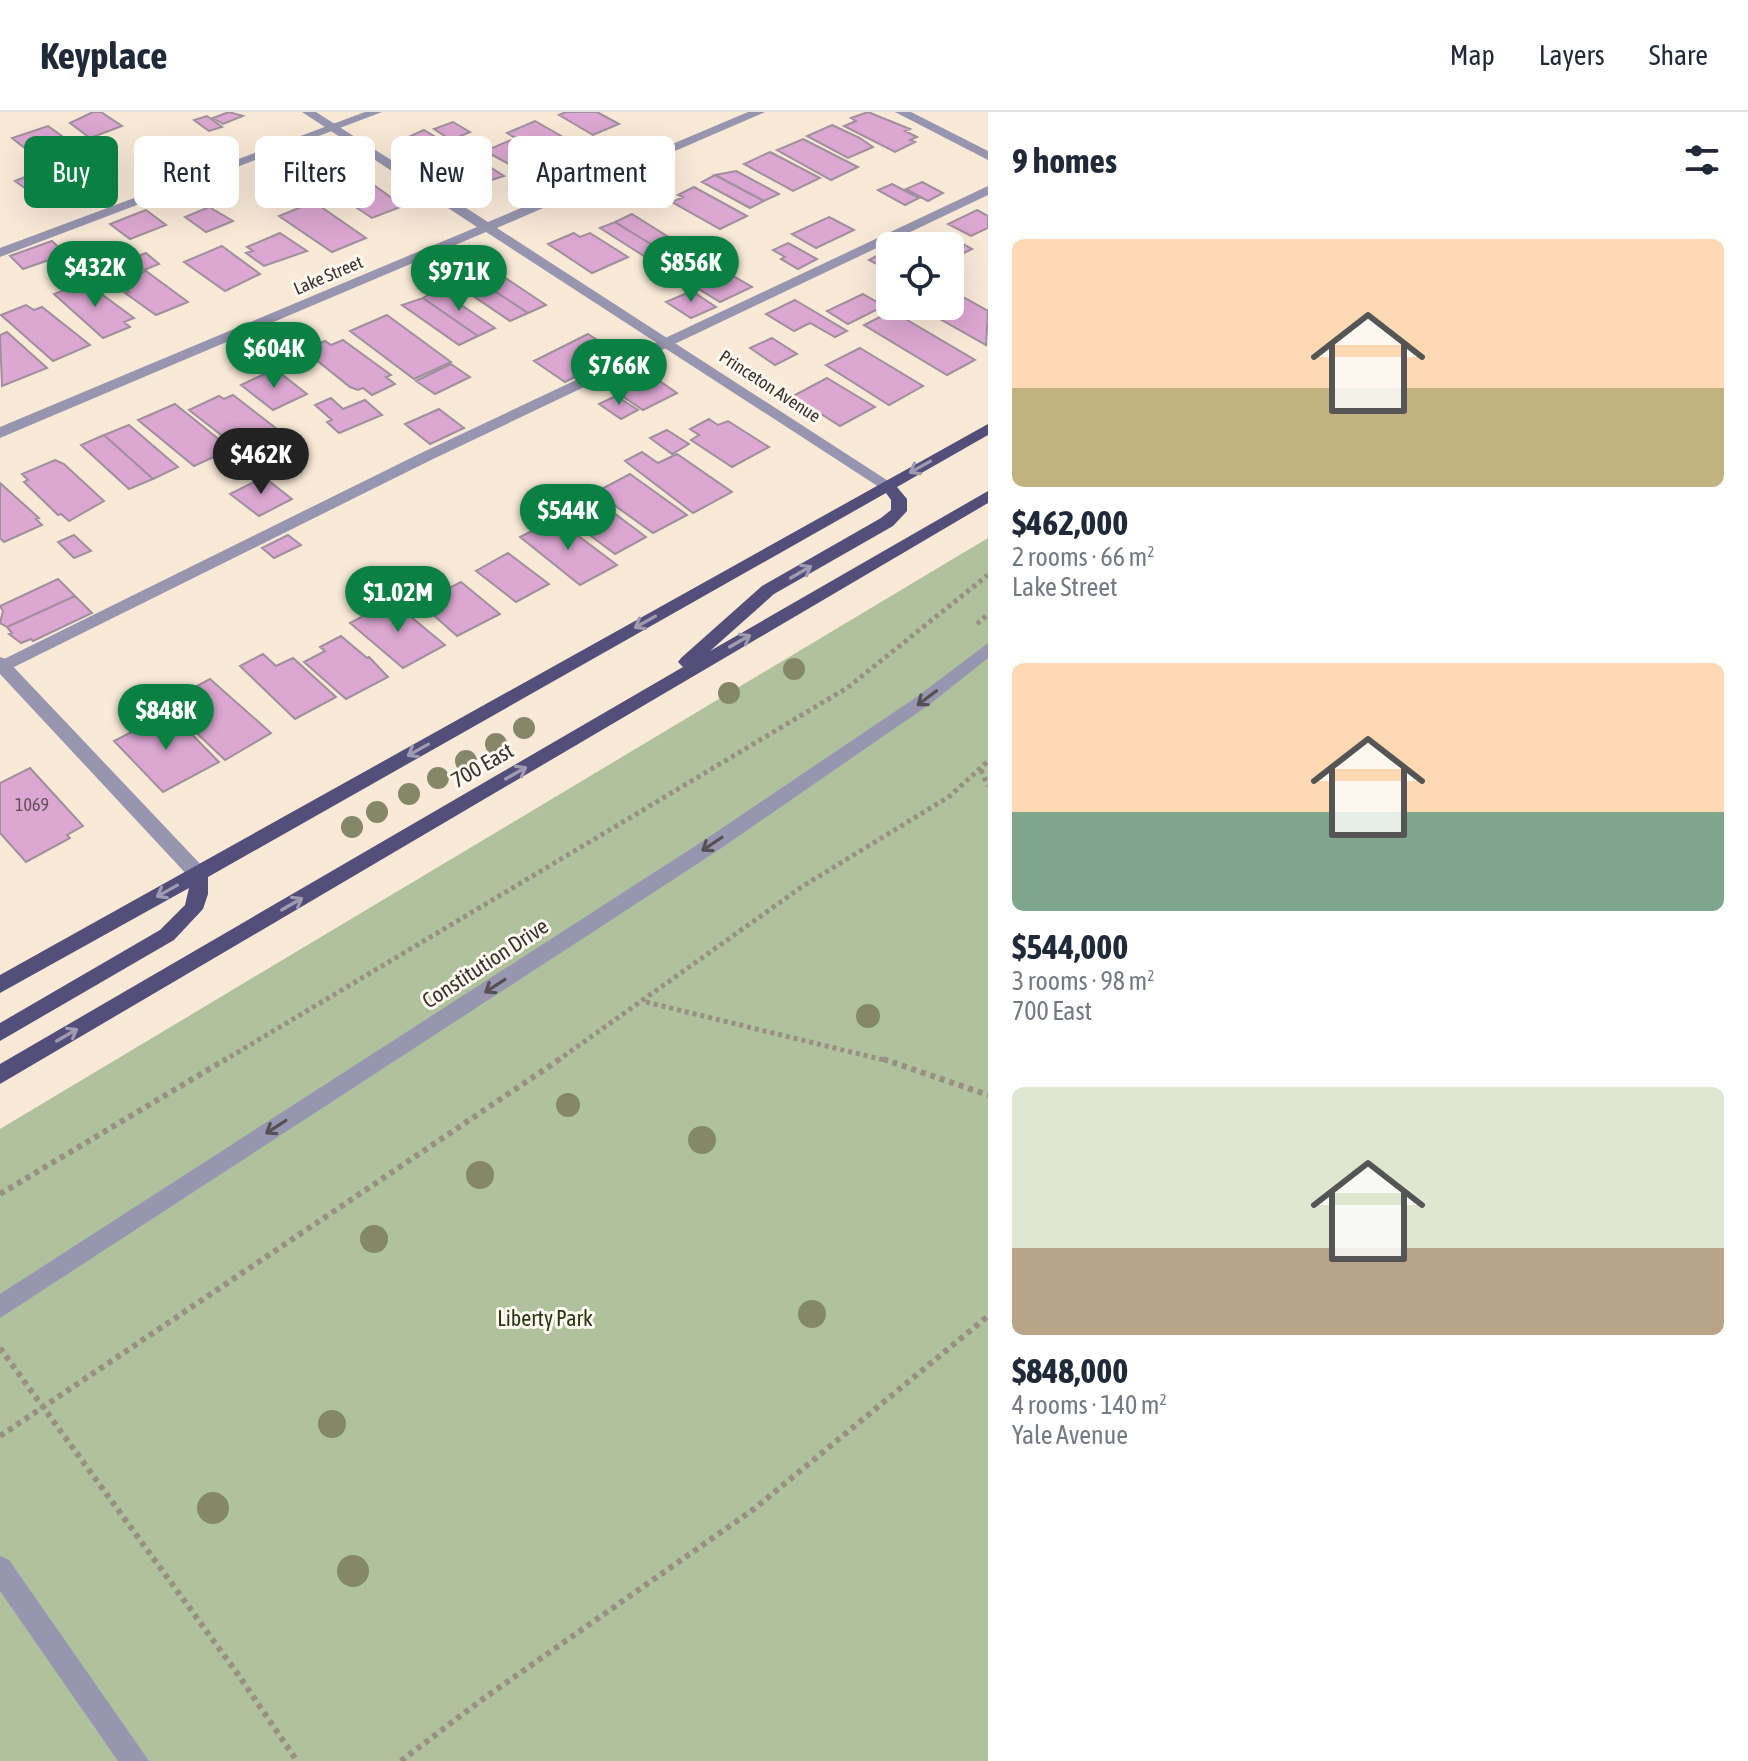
<!DOCTYPE html>
<html lang="en">
<head>
<meta charset="utf-8">
<style>
  body { margin:0; font-family:"Asap Condensed",sans-serif; background:#f6f6f7; color:#1f2937; height:100vh; display:flex; flex-direction:column; font-size:30px; white-space:nowrap }
  * { box-sizing:border-box; margin:0 }
  p { font-size:26px; color:#747a83 }
  .icon { flex:none; width:44px; height:44px; fill:none; stroke:currentColor; stroke-width:2; stroke-linecap:round; stroke-linejoin:round }
  .map { position:relative; flex:1; overflow:hidden }
  .drawer { display:flex; flex-direction:column; background:#fff; width:760px }
  .drawer>* { flex:none }
  .hud { position:absolute; left:24px; top:24px; width:760px; height:72px; display:flex; gap:16px }
  .controls { position:absolute; left:876px; top:120px; display:grid; gap:16px }
  .controls a { display:grid; place-items:center; width:88px; height:88px; border-radius:12px; background:#fff; box-shadow:0 8px 32px #0002; font-size:40px }
  .price { position:absolute; translate:-50% -68px; padding:0 18px; border-radius:28px; background:#0b8043; color:#fff; font-size:26px; line-height:52px; filter:drop-shadow(0 2px 4px #0008) }
  .price::after { content:''; position:absolute; left:50%; top:48px; width:24px; height:18px; margin-left:-12px; background:inherit; clip-path:polygon(0 0,100% 0,50% 100%) }
  .price.on { background:#222; color:#fff }
  ul { padding:0; list-style:none }
  li { display:grid; align-content:center; gap:16px; height:424px; padding:0 24px }
  li span { display:grid; place-items:center; height:248px; border-radius:12px; color:#555 }
  li>.icon { margin-inline-start:auto }
  span .icon { width:144px; height:144px; fill:#fffc; stroke-width:1 }
  li b { font-size:34px }
  h2 { display:flex; justify-content:space-between; align-items:center; height:96px; padding:0 24px; font-size:34px }
  .pill { padding:0 28px; border-radius:12px; background:#fff; box-shadow:0 8px 32px #0002; font-size:28px; line-height:72px }
  .pill.on { background:#0b8043; color:#fff }
  header { display:flex; align-items:center; gap:48px; box-sizing:border-box; height:112px; padding:0 40px; background:#fff; border-bottom:2px solid #e0e1e3 }
  header strong { font-size:38px }
  nav { display:flex; gap:44px; margin-inline-start:auto; font-size:28px }
  main { display:flex; flex:1; min-height:0 }
  .map>svg:first-child { display:block }
</style>
</head>
<body>
<header>
<strong>Keyplace</strong>
<nav><a>Map</a><a>Layers</a><a>Share</a></nav>
</header>
<main>
<div class="map">
<svg width="988" height="1649" viewBox="0 0 988 1649">
  <rect width="100%" height="100%" fill="#f9ead8"/>
  <path fill="#afc19d" d="M988 426V1649H0V1017Z"/>
  <path fill="#dca7d2" stroke="#a08f9d" stroke-width="2" d="M93 0H101L122 14 90 26 70 11Z
    M229 0 243 4 223 12 213 6Z
    M566 0H597L619 12 593 23 559 3Z
    M868 0 910 17 905 19 917 25 910 28 915 30 895 40 844 14 856 9 851 6Z
    M207 4 222 15 209 19 194 8Z
    M535 9 577 33 548 45 507 21Z
    M453 10 470 20 451 28 434 17Z
    M832 13 860 26 873 35 848 46 807 24Z
    M48 14 80 37 44 51 12 26Z
    M424 18 442 29 421 37 404 27Z
    M803 27 858 55 831 68 777 38Z
    M511 28 543 46 544 50 522 59 485 39Z
    M312 34 328 45 307 52 291 41Z
    M450 40 456 44 466 40 504 64 467 76 455 69 461 66 438 52 445 49 440 45Z
    M770 40 820 66 793 79 744 52Z
    M40 59 58 73 33 82 15 69Z
    M736 59 779 82 764 89 715 63Z
    M715 63 764 89 750 96 702 70Z
    M922 70 943 81 928 89 906 77Z
    M371 71 403 94 372 106 339 84Z
    M892 72 919 86 905 93 878 78Z
    M694 75 747 104 720 117 672 90 683 85 678 83Z
    M314 90 366 126 332 140 279 104Z
    M209 95 233 109 206 120 185 105Z
    M146 98 166 113 130 127 110 112Z
    M977 98 988 104V116L971 124 948 112Z
    M632 102 683 134 662 139 615 110Z
    M829 105 854 118 816 136 792 122Z
    M615 110 662 139 647 146 600 116Z
    M280 121 307 139 264 154 246 141 253 139 247 135Z
    M574 121 580 125 590 121 628 145 592 161 548 132Z
    M945 122 972 137 950 148V134H921Z
    M52 129 66 142 23 157 10 144Z
    M702 130 729 146 703 158 677 142Z
    M788 131 817 147 798 157 781 147 785 145 773 138Z
    M222 134 260 162 225 179 184 150Z
    M890 137V159L869 148Z
    M146 141 159 152 144 158 130 147Z
    M716 154 752 175 720 190 684 168Z
    M489 155 546 193 528 201 472 164Z
    M146 159 188 190 156 203 125 181 129 180 118 171Z
    M472 164 528 201 510 209 454 171Z
    M85 170 134 206 124 210 130 215 103 226 54 182Z
    M438 177 495 216 478 224 423 186Z
    M692 179 716 195 691 206 666 190Z
    M863 182 884 194 848 212 827 199Z
    M423 186 478 224 459 233 402 193Z
    M965 186 988 199 986 233 933 203Z
    M795 188 847 219 835 225 810 211 794 219 766 202Z
    M26 193 34 198 42 195 90 233 53 249 1 203Z
    M892 199 975 248 947 263 864 213Z
    M387 203 451 250 414 267 350 219Z
    M7 220 47 256 2 274 0 223Z
    M588 222 611 237 601 242 610 247 565 270 534 249Z
    M772 226 797 242 775 253 750 236Z
    M343 228 391 263 386 265 395 272 372 283 363 276 358 278 350 275 304 238 325 229 331 233Z
    M860 236 923 274 889 293 826 253Z
    M451 252 470 265 435 282 416 269Z
    M638 254 677 281 643 298 604 272Z
    M275 257 307 282 273 298 241 273Z
    M827 266 875 295 840 314 793 284Z
    M233 283 277 317 238 336 189 298 219 284 224 287Z
    M616 284 638 298 621 307 599 292Z
    M331 286 343 297 365 288 382 303 339 321 327 310 332 308 315 293Z
    M175 292 231 337 194 354 138 308Z
    M439 297 464 316 430 332 405 312Z
    M709 307 718 313 728 309 769 335 732 355 691 328 699 323 690 317Z
    M129 313 178 355 153 367 104 323Z
    M667 318 689 332 672 342 650 326Z
    M104 323 153 367 129 377 81 333Z
    M642 340 658 351 677 342 732 380 693 401 625 349Z
    M55 348 64 352 104 389 69 409 61 402 58 403 24 370 28 368 22 362Z
    M630 362 687 403 653 421 596 380Z
    M264 365 292 387 259 404 230 382Z
    M0 371 39 406 36 407 42 413 4 430 0 426Z
    M602 392 646 425 615 442 571 409Z
    M556 407 617 453 580 473 520 425Z
    M74 423 91 439 74 446 58 430Z
    M288 423 301 433 274 446 262 436Z
    M508 441 549 472 516 490 476 459Z
    M58 467 75 484 7 515 0 511 3 499 0 494Z
    M461 470 500 502 457 524 420 491Z
    M75 484 92 501 33 529 31 527 21 531 9 522 12 521 7 515Z
    M392 489 445 533 403 556 350 511Z
    M341 524 367 546 369 545 388 565 346 587 304 550 325 539 320 535Z
    M263 542 276 554 293 546 336 585 295 607 240 554Z
    M210 567 271 621 225 648 165 591Z
    M170 600 219 650 163 680 114 629Z
    M30 656 83 714 67 723 70 726 26 750 0 721V671Z"/>
  <g fill="none" stroke-linecap="round" stroke-linejoin="round">
    <path stroke="#9a8f83" stroke-width="5" stroke-dasharray="4 4" stroke-linecap="butt" d="M977 512 988 502
      M981 658 988 674
      M646 890 888 949
      M223 949 847 576 988 463
      M557 949 803 774 950 684 988 649"/>
    <path stroke="#9a8f83" stroke-width="6" stroke-dasharray="5 5" stroke-linecap="butt" d="M883 947 988 983
      M0 1082 226 947
      M0 1236 237 1561 297 1649
      M0 1324 560 947
      M401 1649 480 1589 754 1397 988 1204"/>
    <path fill="#9795af" fill-rule="evenodd" d="M365 0H382L0 145V136Z
      M988 74V83L431 348 0 562V549L419 342Z
      M0 1444 9 1448 149 1649H118L0 1479Z"/>
    <path fill="#9795af" fill-rule="evenodd" d="M302 0H316L488 110 748 0H765L497 116 896 374 894 377H882L486 120 0 326V315L477 115Z
      M895 0H911L988 39V48Z
      M988 531V546L930 592 717 739 0 1206V1182L703 729 918 584Z
      M0 545 6 547 205 757 208 762 205 767H191L0 562Z"/>
    <path fill="#534e7a" fill-rule="evenodd" d="M988 312V323L897 375 907 387V399L893 414 774 482 710 539 988 379V391L0 972V952L683 555 678 550 681 546 762 474 881 406 891 398V388L886 381 208 765V782L203 797 174 828 0 929V911L160 818 185 793 189 776 0 881V863Z"/>
  </g>
  <g fill="#848869">
    <circle cx="794" cy="557" r="11"/>
    <circle cx="729" cy="581" r="11"/>
    <circle cx="524" cy="616" r="11"/>
    <circle cx="496" cy="632" r="11"/>
    <circle cx="466" cy="649" r="11"/>
    <circle cx="438" cy="666" r="11"/>
    <circle cx="409" cy="682" r="11"/>
    <circle cx="377" cy="700" r="11"/>
    <circle cx="352" cy="715" r="11"/>
    <circle cx="868" cy="904" r="12"/>
    <circle cx="568" cy="993" r="12"/>
    <circle cx="702" cy="1028" r="14"/>
    <circle cx="480" cy="1063" r="14"/>
    <circle cx="374" cy="1127" r="14"/>
    <circle cx="812" cy="1202" r="14"/>
    <circle cx="332" cy="1312" r="14"/>
    <circle cx="213" cy="1396" r="16"/>
    <circle cx="353" cy="1459" r="16"/>
  </g>
  <defs><path id="oneway-shaft" d="M-6 0H5M1.5-3L5.5 0L1.5 3" fill="none" stroke-width="1.6" stroke-linecap="round" stroke-linejoin="round" transform="scale(2)"/></defs>
  <g stroke="#a09bb0">
    <use href="#oneway-shaft" transform="translate(920 355) rotate(151)"/>
    <use href="#oneway-shaft" transform="translate(801 460) rotate(-30)"/>
    <use href="#oneway-shaft" transform="translate(645 510) rotate(151)"/>
    <use href="#oneway-shaft" transform="translate(740 529) rotate(-30)"/>
    <use href="#oneway-shaft" transform="translate(418 638) rotate(151)"/>
    <use href="#oneway-shaft" transform="translate(516 661) rotate(-30)"/>
    <use href="#oneway-shaft" transform="translate(167 779) rotate(151)"/>
    <use href="#oneway-shaft" transform="translate(292 792) rotate(-30)"/>
    <use href="#oneway-shaft" transform="translate(67 923) rotate(-30)"/>
  </g>
  <g stroke="#555053">
    <use href="#oneway-shaft" transform="translate(927 586) rotate(143)"/>
    <use href="#oneway-shaft" transform="translate(712 732) rotate(146)"/>
    <use href="#oneway-shaft" transform="translate(495 874) rotate(147)"/>
    <use href="#oneway-shaft" transform="translate(276 1015) rotate(147)"/>
  </g>
  <g text-anchor="middle" dominant-baseline="central" stroke-width="6" stroke-linejoin="round" paint-order="stroke">
    <g font-size="18" fill="#39332c" stroke="#fff9f2">
      <text transform="translate(328 163) rotate(-23)">Lake Street</text>
      <text transform="translate(770 274) rotate(33)">Princeton Avenue</text>
    </g>
    <g font-size="18" fill="#625056">
      <text x="32" y="692">1069</text>
    </g>
    <g font-size="22" fill="#39332c" stroke="#fff9f2">
      <text transform="translate(482 653) rotate(-30)">700 East</text>
      <text transform="translate(485 851) rotate(-33)">Constitution Drive</text>
    </g>
    <g font-size="22" fill="#25370e" stroke="#fff9f2">
      <text x="545" y="1206">Liberty Park</text>
    </g>
  </g>
</svg>
<div class="controls">
<a><svg class="icon" aria-label="locate" viewBox="0 0 24 24"><circle cx="12" cy="12" r="6"/><path d="M12 2v4M12 18v4M2 12h4M18 12h4"/></svg></a>
</div>
<b class="price" style="left:691px;top:192px">$856K</b>
<b class="price" style="left:95px;top:197px">$432K</b>
<b class="price" style="left:459px;top:201px">$971K</b>
<b class="price" style="left:274px;top:278px">$604K</b>
<b class="price" style="left:619px;top:295px">$766K</b>
<b class="price on" style="left:261px;top:384px">$462K</b>
<b class="price" style="left:568px;top:440px">$544K</b>
<b class="price" style="left:398px;top:522px">$1.02M</b>
<b class="price" style="left:166px;top:640px">$848K</b>
<div class="hud">
<a class="pill on">Buy</a>
<a class="pill">Rent</a>
<a class="pill">Filters</a>
<a class="pill">New</a>
<a class="pill">Apartment</a>
</div>
</div>
<section class="drawer">
<h2>9 homes<svg class="icon" aria-label="filters" viewBox="0 0 24 24"><path d="M4 7h16M4 17h16"/><circle cx="9" cy="7" r="2"/><circle cx="15" cy="17" r="2"/></svg></h2>
<ul>
<li><span style="background:linear-gradient(#ffd9b3 60%,#c2b280 0)"><svg class="icon" aria-label="home" viewBox="0 0 24 24"><path d="M3 11l9-7 9 7M6 9v11h12V9"/></svg></span><div><b>$462,000</b><p>2 rooms · 66 m²</p><p>Lake Street</p></div></li>
<li><span style="background:linear-gradient(#ffd9b3 60%,#7fa58c 0)"><svg class="icon" aria-label="home" viewBox="0 0 24 24"><path d="M3 11l9-7 9 7M6 9v11h12V9"/></svg></span><div><b>$544,000</b><p>3 rooms · 98 m²</p><p>700 East</p></div></li>
<li><span style="background:linear-gradient(#dfe7d0 65%,#b9a48a 0)"><svg class="icon" aria-label="home" viewBox="0 0 24 24"><path d="M3 11l9-7 9 7M6 9v11h12V9"/></svg></span><div><b>$848,000</b><p>4 rooms · 140 m²</p><p>Yale Avenue</p></div></li>
</ul>
</section>
</main>
</body>
</html>
